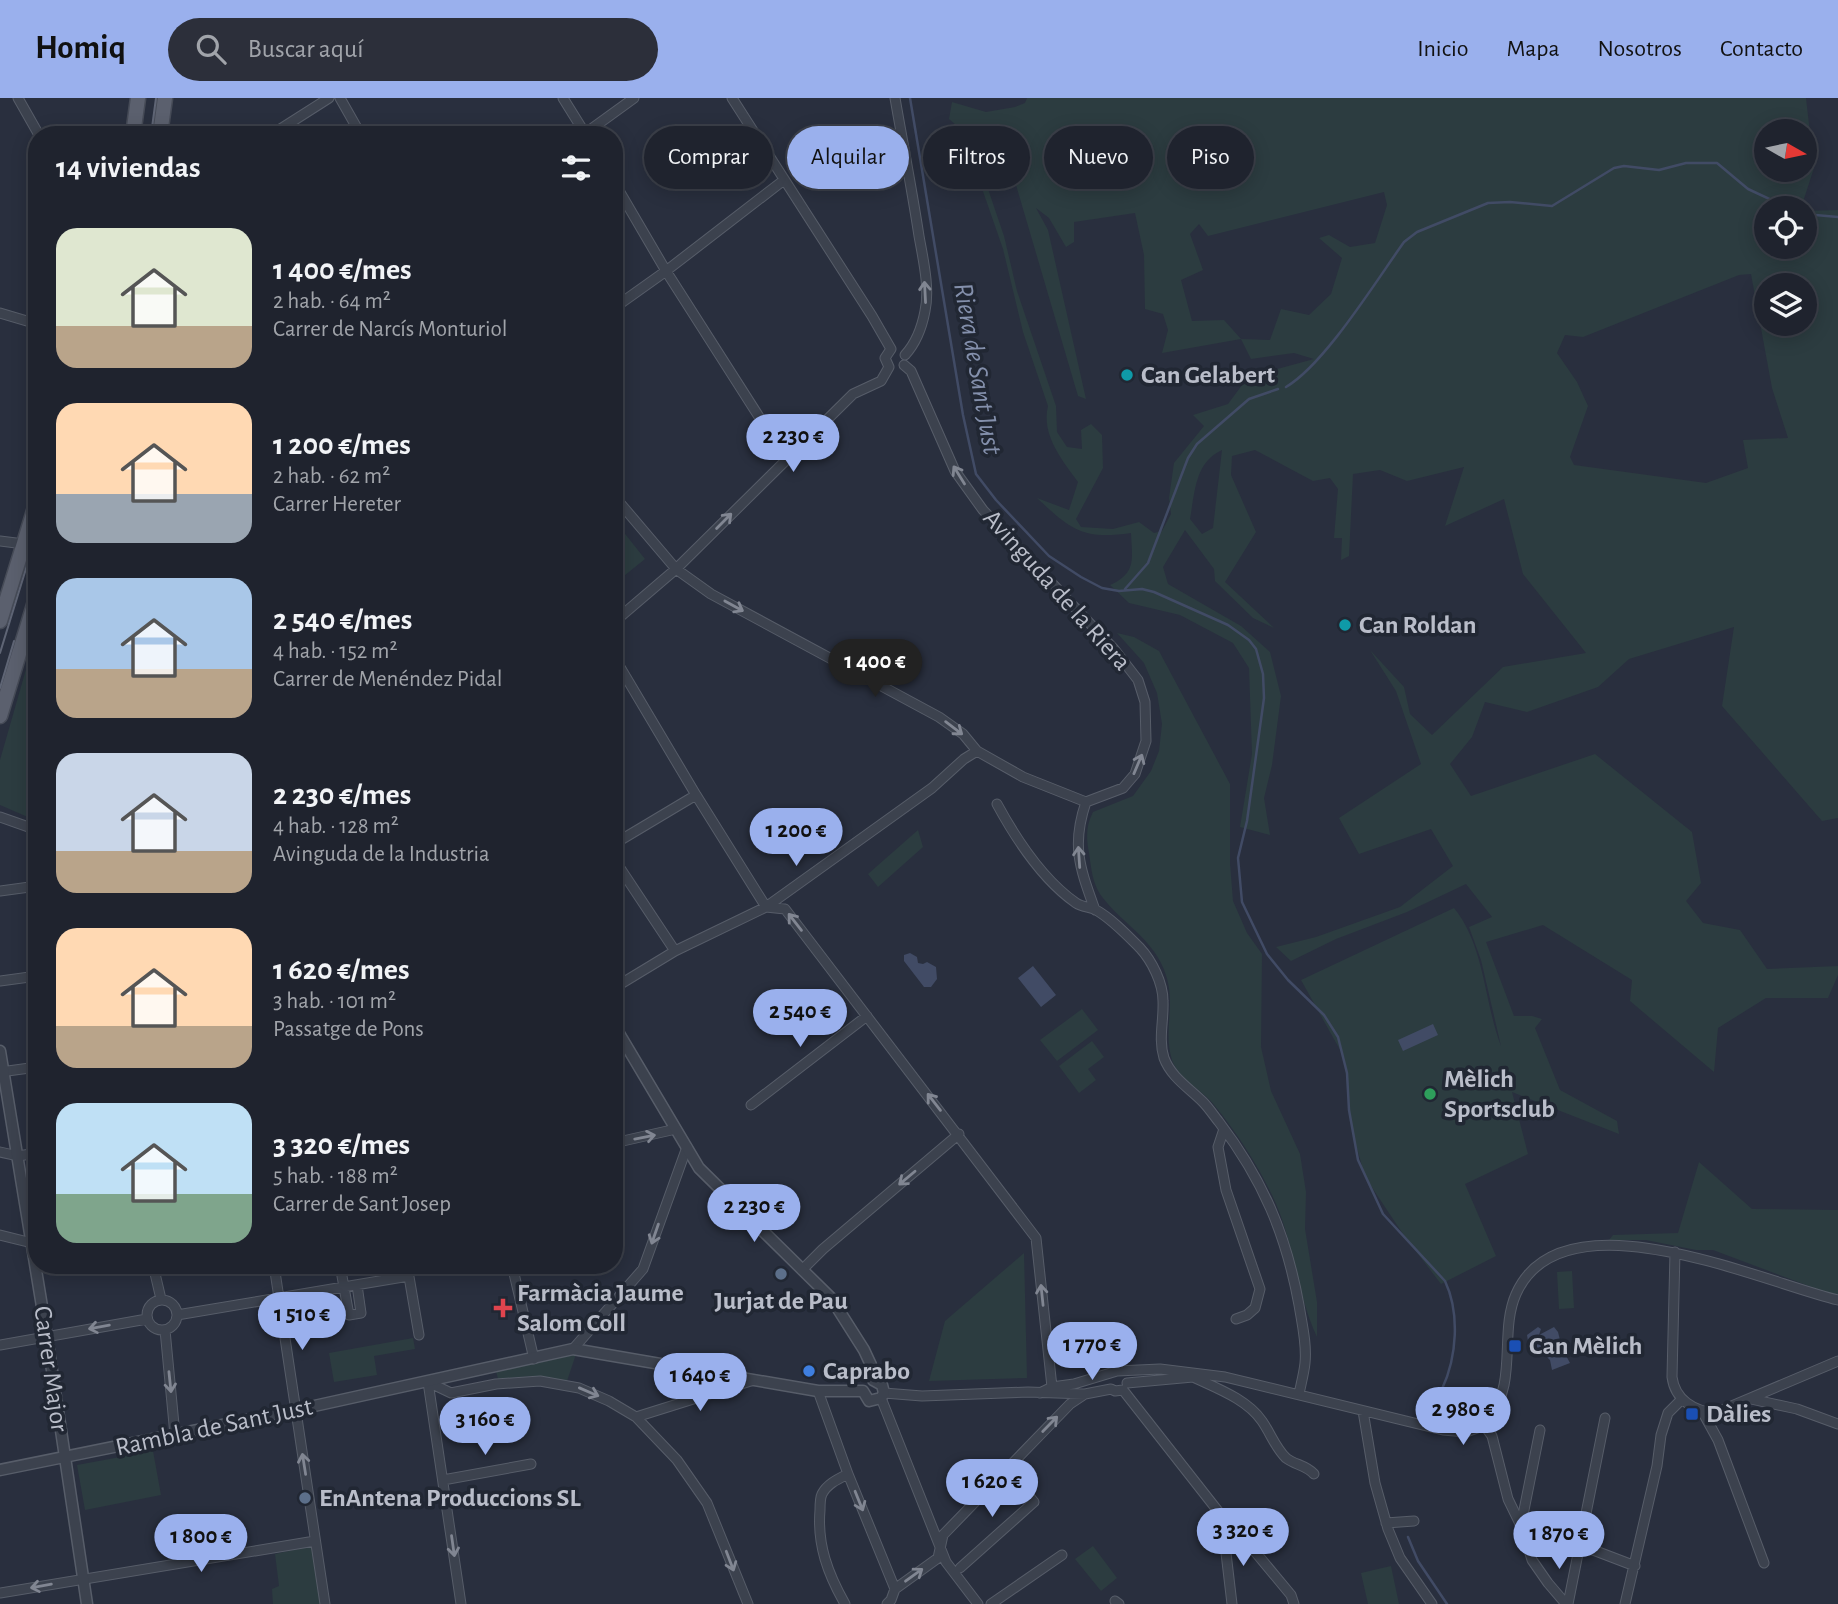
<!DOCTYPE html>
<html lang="es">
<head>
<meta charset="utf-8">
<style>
  body { margin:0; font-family:"Alegreya Sans",sans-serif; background:#2c2f3a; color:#f1f3f6; height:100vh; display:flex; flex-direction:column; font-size:26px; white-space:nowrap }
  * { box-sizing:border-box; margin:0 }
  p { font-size:23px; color:#a1a4aa }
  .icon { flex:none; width:38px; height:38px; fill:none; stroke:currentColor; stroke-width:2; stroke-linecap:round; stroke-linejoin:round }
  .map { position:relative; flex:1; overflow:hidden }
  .panel { position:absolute; left:28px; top:28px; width:595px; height:1148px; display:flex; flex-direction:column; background:#1f232e; border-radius:28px; box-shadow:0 4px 18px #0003,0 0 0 2px #3c404a }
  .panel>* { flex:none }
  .hud { position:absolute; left:644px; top:28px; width:665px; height:63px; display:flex; gap:14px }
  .needle { width:46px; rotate:99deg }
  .fabs { position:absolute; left:1754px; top:21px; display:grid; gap:14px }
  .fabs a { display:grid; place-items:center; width:63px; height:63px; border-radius:50%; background:#1f232e; box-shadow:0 4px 18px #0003,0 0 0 2px #3c404a; font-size:35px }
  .price { position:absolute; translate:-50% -60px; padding:0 16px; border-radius:24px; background:#9ab0ed; color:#111; font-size:23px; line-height:46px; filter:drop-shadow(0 2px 4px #0008) }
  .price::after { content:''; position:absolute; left:50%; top:42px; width:21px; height:16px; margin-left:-10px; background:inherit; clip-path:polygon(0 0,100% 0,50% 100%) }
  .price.selected { background:#222; color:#fff }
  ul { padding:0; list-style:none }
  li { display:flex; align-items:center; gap:21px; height:175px; padding:0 28px }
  li span { display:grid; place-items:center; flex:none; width:196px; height:140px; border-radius:21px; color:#555 }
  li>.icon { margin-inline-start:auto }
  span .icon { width:84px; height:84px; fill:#fffc; stroke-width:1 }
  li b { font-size:30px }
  h2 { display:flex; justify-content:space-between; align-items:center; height:84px; padding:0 28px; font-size:30px }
  .pill { padding:0 24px; border-radius:32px; background:#1f232e; box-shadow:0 4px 18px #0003,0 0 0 2px #3c404a; font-size:24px; line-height:63px }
  .pill.selected { background:#9ab0ed; color:#111 }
  header { display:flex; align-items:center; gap:42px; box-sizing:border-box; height:98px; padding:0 35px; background:#9ab0ed; color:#111 }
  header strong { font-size:33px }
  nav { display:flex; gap:38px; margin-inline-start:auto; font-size:24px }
  .search { width:490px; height:63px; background:#2c2f3a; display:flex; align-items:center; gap:18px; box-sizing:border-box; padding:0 24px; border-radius:38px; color:#a1a4aa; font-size:26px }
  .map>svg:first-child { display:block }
</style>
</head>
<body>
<header>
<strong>Homiq</strong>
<div class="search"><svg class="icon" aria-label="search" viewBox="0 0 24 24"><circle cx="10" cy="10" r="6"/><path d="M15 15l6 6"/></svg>Buscar aquí</div>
<nav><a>Inicio</a><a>Mapa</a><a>Nosotros</a><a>Contacto</a></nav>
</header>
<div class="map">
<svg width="1838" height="1506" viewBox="0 0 1838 1506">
  <rect width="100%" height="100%" fill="#292f3e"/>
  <path fill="#2c3c40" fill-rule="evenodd" d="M1027 0H1806L1814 70 1801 110H1766V149H1804V113L1838 112V720L1822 723 1722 608 1734 529 1629 561 1598 589 1527 614 1485 604 1472 639 1450 666 1471 698 1595 656 1692 734 1701 785 1686 803 1703 825 1740 832 1767 871 1838 868V877L1828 900H1766L1718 930 1714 974 1630 903 1632 882 1543 827 1486 844 1514 918H1532L1542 921 1535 930 1560 992 1617 1023 1619 1036 1512 994 1528 1056 1465 1086 1496 1158 1441 1186 1405 1139 1365 1079 1352 1032 1344 959 1301 882 1454 810C1485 848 1484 904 1501 948L1481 862 1469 829 1492 819 1466 786 1407 814 1336 841 1291 863 1276 849 1316 839 1400 809 1453 768 1431 731 1359 756 1339 720 1421 666 1396 593 1370 552 1404 589 1410 616 1432 637 1503 569 1586 555 1523 476 1504 401 1445 428 1464 369 1407 383 1380 372 1353 376 1349 458 1341 462 1342 440H1334L1338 391 1330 380 1313 383 1255 352 1232 358 1231 377 1256 434 1225 484 1274 530 1253 520 1215 483 1214 471 1185 432 1163 469 1168 486 1241 528 1270 554 1281 598 1272 667 1264 700 1270 737 1240 729 1252 656 1249 570 1233 545 1180 517 1129 505 1110 487C1137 475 1132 460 1131 435 1083 442 1071 432 1037 400L1069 412 1078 384C1062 362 1041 337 1048 308L1023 234 1003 151 978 79 971 40 949 21 952 4 986 14 1015 9 1025 5ZM1766 33H1804V72H1766ZM974 34 987 36C992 56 1002 72 1016 87L1078 298 1086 301 1048 132 1036 110 1049 120 1066 149 1074 144V124L1135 115 1144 157 1145 211 1163 216 1168 232 1162 255 1241 241 1251 261 1294 255 1314 261 1248 279 1228 306 1193 317 1204 328 1174 365 1169 400 1171 416 1162 433 1154 435 1139 424 1113 431 1081 429 1076 421 1103 370 1102 337 1091 326 1081 332 1082 351 1067 349 1057 334 1056 308 1017 193 1004 138 987 88 984 63ZM1384 94 1387 107 1375 145 1350 149 1329 137 1319 140 1342 160 1331 196 1309 217 1281 211 1270 242 1241 241 1224 222 1192 223 1181 182 1203 172 1190 136 1199 126 1208 138ZM1751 176 1772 290 1788 340 1743 342 1748 370 1706 385 1574 367 1570 359 1588 308 1577 284 1557 255 1565 237 1583 239 1739 177ZM1766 187H1804V226H1766ZM1222 352 1213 430 1202 436 1190 421C1195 394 1195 364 1222 352Z
    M614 422 645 461 614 486Z
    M37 533V723L0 707V662Z
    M1117 535 1134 539 1159 553 1230 686V765L1233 803 1247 835 1262 856 1261 949 1271 993 1300 1056 1306 1094 1305 1131 1317 1204V1239C1296 1194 1294 1142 1272 1097 1257 1066 1237 1035 1215 1008 1203 992 1179 982 1172 962 1161 926 1182 898 1157 858 1143 835 1116 819 1100 796 1092 784 1091 768 1089 755 1086 740 1086 727 1093 714L1133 698 1151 673 1159 653 1162 626 1157 595 1144 565Z
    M918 732 923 749 878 789 868 776Z
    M1082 911 1098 932 1057 963 1040 942Z
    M1092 943 1104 959 1088 971 1096 982 1079 995 1059 968Z
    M1699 1064 1752 1111 1838 1112V1199L1713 1152H1696L1646 1142H1609L1613 1137 1678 1135Z
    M1024 1155 1027 1280 929 1283 945 1223Z
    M1572 1173 1574 1210 1559 1211 1557 1174Z
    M413 1240 415 1251 374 1258 377 1277 334 1284 329 1255Z
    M576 1256 567 1283 533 1278 498 1281 496 1273Z
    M153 1353 161 1397 85 1412 77 1367Z
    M311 1448 320 1506H273L272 1491 279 1488 275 1456Z
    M1093 1448 1117 1480 1101 1493 1075 1461Z
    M1391 1468 1399 1506H1368L1361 1475Z"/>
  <path fill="#414b65" d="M910 855 917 859 918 865 923 866 927 864 936 869 937 881 931 889H924L904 863V857Z
    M1033 868 1056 897 1041 909 1018 880Z
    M1433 926 1438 937 1403 953 1398 942Z
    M1538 1229 1541 1231 1539 1237 1554 1229 1558 1234 1562 1250 1570 1265 1552 1272 1550 1262 1537 1250 1536 1241 1528 1243 1527 1237Z"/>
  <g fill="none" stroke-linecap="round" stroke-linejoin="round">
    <path stroke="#414b65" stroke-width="2.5" d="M910 0 963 317 976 376 996 402 1049 458 1081 479 1102 490 1119 493 1142 491 1154 494 1228 527 1249 542 1256 551 1263 576 1264 600 1247 723 1238 760 1242 804 1267 856 1288 882 1324 917 1338 939 1347 975 1349 1012 1358 1062 1383 1116 1445 1183C1460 1215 1457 1259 1442 1291 1437 1301 1431 1310 1425 1320
      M1804 116 1838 119
      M1286 289C1325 266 1376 183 1404 144L1417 134 1488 105 1510 104 1552 108 1614 70 1624 68 1659 72 1686 65H1717L1748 91 1789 110
      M1125 491 1148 465 1188 360 1197 346 1249 301 1278 291
      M1408 1439 1418 1463 1447 1506"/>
    <defs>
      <path id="minor" d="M18 0 39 37
        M340 0 361 37
        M563 0 586 37
        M732 0 872 218 891 251
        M895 0C903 46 912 92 919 138 923 161 930 190 925 213 922 229 916 245 905 257
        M271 37 329 0
        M583 37 634 0
        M614 84 666 173 786 361
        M614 210 666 173 784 82
        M0 215 37 226
        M904 267 911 273 955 373 983 412 1114 551 1138 582 1145 604 1146 643 1135 676 1123 690 1086 704
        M889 269 885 260 891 251
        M614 398 676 471 711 496 939 619 963 636 977 653 1023 679 1086 704
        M0 443 24 446
        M614 524 676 471 853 296 881 283 889 269
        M614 559 696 697 766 809 785 811 1036 1140 1052 1289
        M1086 704C1071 748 1080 770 1095 812
        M997 706C1016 741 1043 782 1076 805 1082 809 1090 809 1096 812 1112 821 1127 837 1140 850 1152 863 1163 885 1163 903 1164 922 1158 941 1164 960 1171 979 1189 990 1203 1004 1209 1010 1214 1018 1219 1024 1263 1082 1286 1136 1299 1207 1302 1226 1307 1246 1305 1265 1304 1275 1301 1286 1299 1296
        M0 719 37 732
        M614 746 696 697
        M614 761 675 853
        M0 793 37 788
        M0 883 37 878
        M614 890 675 853 766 809 932 690 964 661 977 653
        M0 974 37 969
        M751 1007 867 918
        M1224 1031 1218 1049 1226 1092 1260 1191 1255 1210 1247 1217 1236 1221
        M614 1045 676 1031
        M0 1054 18 1058 37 1055
        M0 1137 32 1145 37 1144
        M1675 1154 1672 1279C1675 1302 1694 1313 1715 1315L1838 1263
        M153 1167 161 1201
        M274 1167 325 1506
        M340 1167 349 1217 361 1215 357 1187
        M407 1167 419 1237
        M512 1167 534 1261
        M802 1172 823 1151 959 1036
        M147 1217a15 15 0 1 1 30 0a15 15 0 1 1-30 0Z
        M177 1217 409 1178
        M165 1232 175 1337
        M0 1247 147 1221
        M573 1251 643 1171 687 1049
        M1193 1279C1216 1290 1247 1301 1262 1323 1271 1336 1275 1349 1286 1360 1295 1367 1306 1367 1314 1376
        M428 1284 451 1295 496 1286 540 1283 579 1290 609 1303 636 1319 677 1362 707 1405 748 1506
        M428 1284 461 1506
        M1127 1285 1193 1279
        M1123 1292 1225 1422
        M818 1293 848 1376 895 1491
        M884 1295 922 1298 1028 1294 1085 1296 1111 1291 1115 1293 1123 1292
        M1040 1295 1052 1289 1074 1286 1117 1273 1160 1271 1225 1279 1443 1332 1466 1334 1477 1330
        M881 1300 946 1464 978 1506
        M1751 1301 1797 1311 1838 1326
        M1363 1313 1375 1385 1388 1431 1400 1460 1432 1506
        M1702 1313 1718 1342 1764 1465
        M636 1319 754 1282
        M1489 1319C1518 1286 1499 1234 1516 1196 1562 1092 1762 1184 1838 1202
        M1477 1330 1475 1325 1477 1319 1483 1317 1489 1319
        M1487 1331 1492 1338 1508 1401 1523 1432 1532 1462 1548 1485 1566 1506
        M443 1382 531 1366
        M1225 1422 1223 1432 1226 1436V1455L1232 1506
        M1225 1422 1233 1421 1238 1428 1235 1435 1226 1436
        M1386 1425 1414 1423
        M1521 1427 1540 1332
        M1237 1432 1291 1497 1294 1506
        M1523 1432 1580 1447 1635 1468
        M960 1470 1034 1404 1006 1371
        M0 1495 315 1443
        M1115 1503 1119 1506
        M845 1506C828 1476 817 1447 820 1412 820 1407 820 1400 822 1396 827 1386 838 1381 848 1376
        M887 1506 891 1502 895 1491 938 1460 943 1437 1070 1306 1085 1296
        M991 1506 1062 1457
        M1568 1506 1605 1320
        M1625 1506 1657 1368 1661 1337 1668 1315 1682 1301"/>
      <path id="tertiary" d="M614 927 699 1070 831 1200 864 1252 871 1267 873 1282
        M0 953 47 1239 87 1506
        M863 1293 869 1303 881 1300 884 1295 882 1287 873 1282
        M0 1372 296 1312 573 1251 818 1293H863"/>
      <path id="primary" d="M133 37 138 0
        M160 37 165 0
        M0 523 37 403
        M0 618 37 497"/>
    </defs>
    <use href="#minor" stroke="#575d69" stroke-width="11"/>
    <use href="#tertiary" stroke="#575d69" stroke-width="13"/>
    <use href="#primary" stroke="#464b57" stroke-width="17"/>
    <use href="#minor" stroke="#3c424e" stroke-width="9"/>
    <use href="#tertiary" stroke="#3c424e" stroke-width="10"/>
    <use href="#primary" stroke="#5b606e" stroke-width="14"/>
    <path stroke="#5f6575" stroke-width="2" d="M151 37 156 0
      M0 555 37 435
      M0 590 14 543"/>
  </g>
  <defs><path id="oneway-shaft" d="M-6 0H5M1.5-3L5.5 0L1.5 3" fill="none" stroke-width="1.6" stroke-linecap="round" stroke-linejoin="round" transform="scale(1.75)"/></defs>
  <g stroke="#818692">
    <use href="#oneway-shaft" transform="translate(925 194) rotate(-93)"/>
    <use href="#oneway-shaft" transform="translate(959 377) rotate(-122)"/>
    <use href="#oneway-shaft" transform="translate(724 423) rotate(-45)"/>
    <use href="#oneway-shaft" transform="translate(734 508) rotate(29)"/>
    <use href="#oneway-shaft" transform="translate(954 630) rotate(37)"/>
    <use href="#oneway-shaft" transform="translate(1138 666) rotate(-67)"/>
    <use href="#oneway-shaft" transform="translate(1079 759) rotate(-94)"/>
    <use href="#oneway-shaft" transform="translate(795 824) rotate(-128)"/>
    <use href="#oneway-shaft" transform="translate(934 1004) rotate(-128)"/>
    <use href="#oneway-shaft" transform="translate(645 1039) rotate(-11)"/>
    <use href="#oneway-shaft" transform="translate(907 1080) rotate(140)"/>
    <use href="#oneway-shaft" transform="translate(655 1136) rotate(109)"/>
    <use href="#oneway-shaft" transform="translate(1042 1197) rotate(-96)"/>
    <use href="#oneway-shaft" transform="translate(99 1229) rotate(170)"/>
    <use href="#oneway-shaft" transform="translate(170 1284) rotate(84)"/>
    <use href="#oneway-shaft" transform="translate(589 1294) rotate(23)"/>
    <use href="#oneway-shaft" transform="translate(1050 1326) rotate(-46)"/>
    <use href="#oneway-shaft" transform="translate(304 1366) rotate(-99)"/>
    <use href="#oneway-shaft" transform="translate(859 1403) rotate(68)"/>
    <use href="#oneway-shaft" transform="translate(453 1448) rotate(82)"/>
    <use href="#oneway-shaft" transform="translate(730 1463) rotate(69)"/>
    <use href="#oneway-shaft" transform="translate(914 1477) rotate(-36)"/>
    <use href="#oneway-shaft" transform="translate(41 1488) rotate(170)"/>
  </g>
  <g fill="#0f9aa8" stroke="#212733" stroke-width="2.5">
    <circle cx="1127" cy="277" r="7"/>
    <circle cx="1345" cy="527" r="7"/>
  </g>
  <circle fill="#2e9e5b" stroke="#212733" stroke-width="2.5" cx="1430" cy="996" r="7"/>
  <g fill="#5c6f8a" stroke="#212733" stroke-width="2.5">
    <circle cx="781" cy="1176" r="7"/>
    <circle cx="305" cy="1400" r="7"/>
  </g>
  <path fill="#e0444e" stroke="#212733" stroke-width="2.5" d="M499.5 1199.5h7v7h7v7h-7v7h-7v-7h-7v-7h7z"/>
  <g fill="#1a4fb4" stroke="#212733" stroke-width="2.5">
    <rect x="1508" y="1241" width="14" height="14" rx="3.5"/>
    <rect x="1685" y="1309" width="14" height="14" rx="3.5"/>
  </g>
  <circle fill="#3f7fe0" stroke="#212733" stroke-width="2.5" cx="809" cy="1273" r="7"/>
  <g text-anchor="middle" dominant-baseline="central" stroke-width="7" stroke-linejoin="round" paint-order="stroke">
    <g font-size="26" font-weight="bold" fill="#b9bdc9" stroke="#212733" text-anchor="start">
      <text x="1141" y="277">Can Gelabert</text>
      <text x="1359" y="527">Can Roldan</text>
      <text x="1444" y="981">Mèlich<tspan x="1444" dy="30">Sportsclub</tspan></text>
      <text x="517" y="1195">Farmàcia Jaume<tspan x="517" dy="30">Salom Coll</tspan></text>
      <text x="781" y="1203" text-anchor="middle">Jurjat de Pau</text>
      <text x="1529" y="1248">Can Mèlich</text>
      <text x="823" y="1273">Caprabo</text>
      <text x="1706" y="1316">Dàlies</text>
      <text x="319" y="1400">EnAntena Produccions SL</text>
    </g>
    <g font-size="26" fill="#b9bdc9" stroke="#212733">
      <text transform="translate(1057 492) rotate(48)">Avinguda de la Riera</text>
      <text transform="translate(51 1271) rotate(82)">Carrer Major</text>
      <text transform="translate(214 1329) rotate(-12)">Rambla de Sant Just</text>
    </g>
    <g font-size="28" font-style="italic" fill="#8490ac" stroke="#212733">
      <text transform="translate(977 271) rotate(80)">Riera de Sant Just</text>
    </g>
  </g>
</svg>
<div class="fabs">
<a><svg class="needle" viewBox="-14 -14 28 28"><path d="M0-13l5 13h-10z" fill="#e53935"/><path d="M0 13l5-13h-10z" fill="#a1a4aa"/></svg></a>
<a><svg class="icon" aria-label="locate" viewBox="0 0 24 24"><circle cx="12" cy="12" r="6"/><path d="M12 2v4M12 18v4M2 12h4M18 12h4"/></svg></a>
<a><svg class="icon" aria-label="layers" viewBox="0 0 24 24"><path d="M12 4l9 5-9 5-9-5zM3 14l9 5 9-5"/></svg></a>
</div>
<b class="price" style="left:793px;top:376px">2 230 €</b>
<b class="price selected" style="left:875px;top:601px">1 400 €</b>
<b class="price" style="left:796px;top:770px">1 200 €</b>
<b class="price" style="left:800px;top:951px">2 540 €</b>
<b class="price" style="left:754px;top:1146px">2 230 €</b>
<b class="price" style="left:302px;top:1254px">1 510 €</b>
<b class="price" style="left:1092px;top:1284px">1 770 €</b>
<b class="price" style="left:700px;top:1315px">1 640 €</b>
<b class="price" style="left:1463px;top:1349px">2 980 €</b>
<b class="price" style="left:485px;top:1359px">3 160 €</b>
<b class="price" style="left:992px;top:1421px">1 620 €</b>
<b class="price" style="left:1243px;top:1470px">3 320 €</b>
<b class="price" style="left:1559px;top:1473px">1 870 €</b>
<b class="price" style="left:201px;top:1476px">1 800 €</b>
<div class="hud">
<a class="pill">Comprar</a>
<a class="pill selected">Alquilar</a>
<a class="pill">Filtros</a>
<a class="pill">Nuevo</a>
<a class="pill">Piso</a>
</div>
<section class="panel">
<h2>14 viviendas<svg class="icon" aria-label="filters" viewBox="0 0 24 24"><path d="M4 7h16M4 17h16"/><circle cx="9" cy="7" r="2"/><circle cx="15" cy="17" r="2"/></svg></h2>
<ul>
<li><span style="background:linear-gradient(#dfe7d0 70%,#b9a48a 0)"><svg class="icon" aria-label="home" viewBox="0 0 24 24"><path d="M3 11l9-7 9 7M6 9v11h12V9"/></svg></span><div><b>1 400 €/mes</b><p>2 hab. · 64 m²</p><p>Carrer de Narcís Monturiol</p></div></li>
<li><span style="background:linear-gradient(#ffd9b3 65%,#9aa5b1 0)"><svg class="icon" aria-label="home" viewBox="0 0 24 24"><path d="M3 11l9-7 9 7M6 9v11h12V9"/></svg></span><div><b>1 200 €/mes</b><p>2 hab. · 62 m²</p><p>Carrer Hereter</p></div></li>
<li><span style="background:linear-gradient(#a9c7e8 65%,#b9a48a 0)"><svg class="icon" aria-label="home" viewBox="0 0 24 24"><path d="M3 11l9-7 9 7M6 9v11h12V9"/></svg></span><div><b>2 540 €/mes</b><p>4 hab. · 152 m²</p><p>Carrer de Menéndez Pidal</p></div></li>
<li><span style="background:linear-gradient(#c9d6e8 70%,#b9a48a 0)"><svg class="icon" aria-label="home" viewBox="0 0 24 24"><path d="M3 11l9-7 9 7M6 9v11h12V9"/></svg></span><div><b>2 230 €/mes</b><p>4 hab. · 128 m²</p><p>Avinguda de la Industria</p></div></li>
<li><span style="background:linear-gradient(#ffd9b3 70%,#b9a48a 0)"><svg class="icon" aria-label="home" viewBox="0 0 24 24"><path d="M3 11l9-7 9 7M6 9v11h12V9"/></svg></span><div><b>1 620 €/mes</b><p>3 hab. · 101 m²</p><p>Passatge de Pons</p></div></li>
<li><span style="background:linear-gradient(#bfe0f5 65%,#7fa58c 0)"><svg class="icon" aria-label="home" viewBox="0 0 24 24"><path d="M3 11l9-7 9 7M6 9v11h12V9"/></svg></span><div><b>3 320 €/mes</b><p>5 hab. · 188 m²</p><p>Carrer de Sant Josep</p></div></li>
</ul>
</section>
</div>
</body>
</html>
